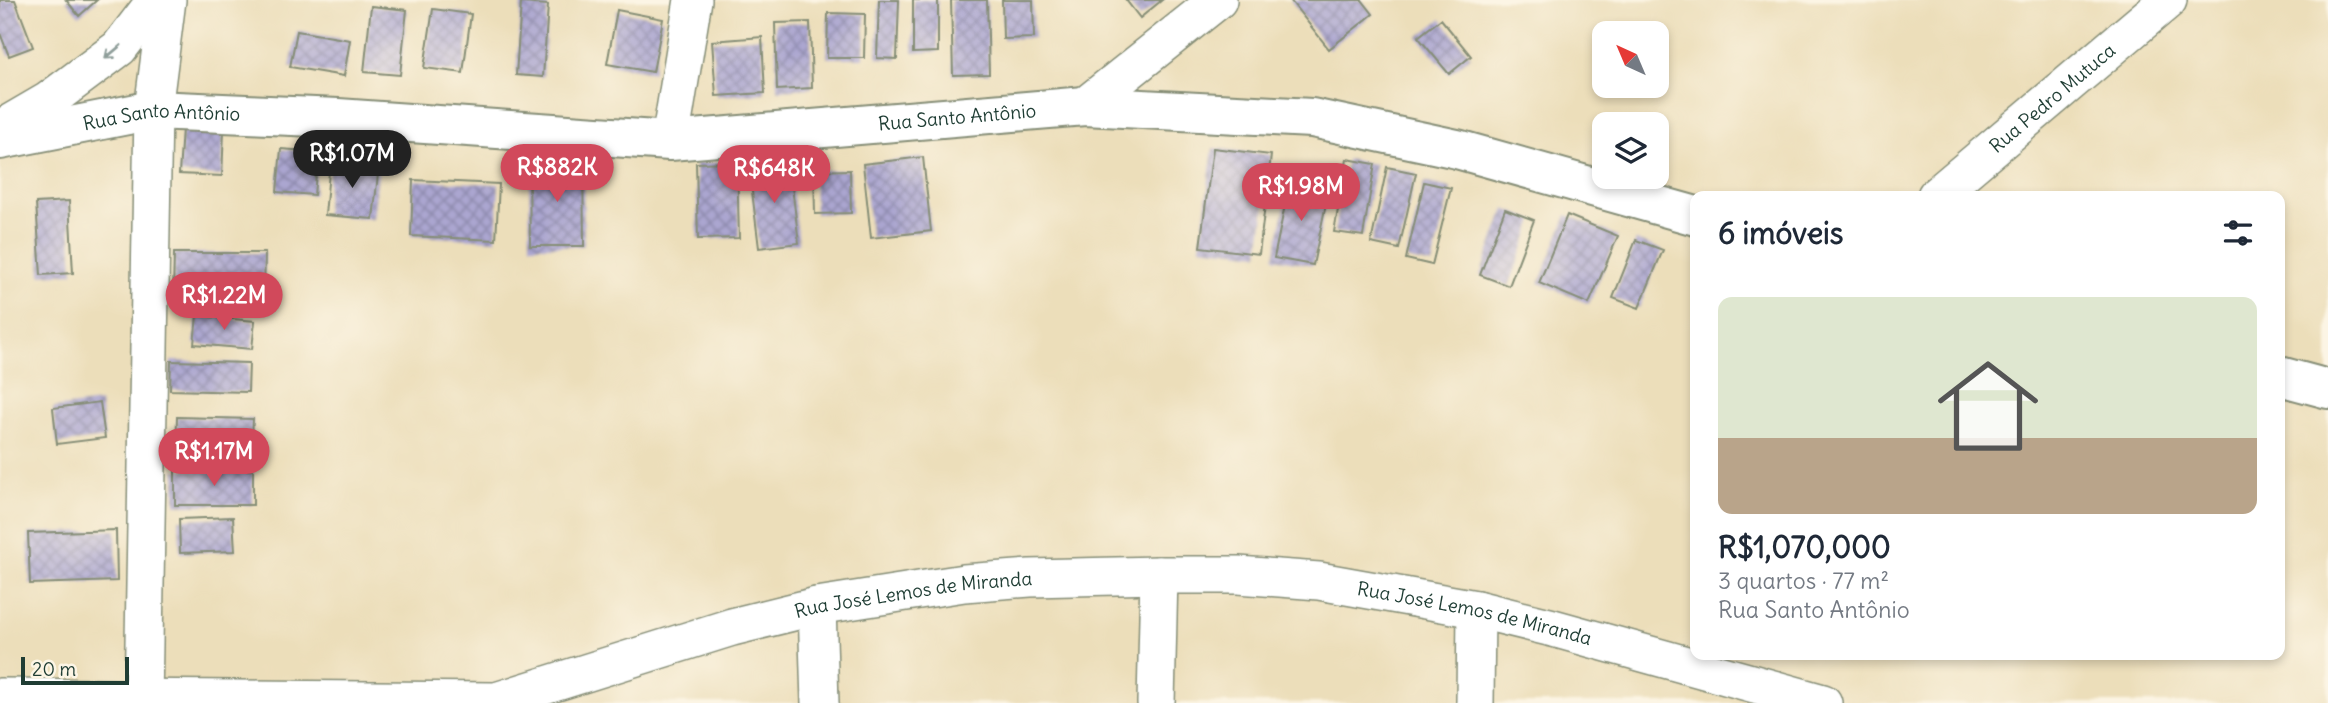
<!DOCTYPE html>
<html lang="pt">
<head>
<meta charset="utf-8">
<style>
  body { margin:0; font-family:Delius,sans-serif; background:#f2f2f3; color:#1f2937; height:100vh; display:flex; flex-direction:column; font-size:26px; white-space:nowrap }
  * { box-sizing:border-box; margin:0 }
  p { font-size:23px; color:#747a83 }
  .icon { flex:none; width:38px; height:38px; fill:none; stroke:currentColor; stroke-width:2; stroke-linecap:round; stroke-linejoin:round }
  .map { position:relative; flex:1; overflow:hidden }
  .details { position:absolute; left:1690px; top:191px; width:595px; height:469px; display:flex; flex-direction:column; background:#fff; border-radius:14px; box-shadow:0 4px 10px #0003 }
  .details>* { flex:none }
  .needle { width:46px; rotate:316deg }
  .controls { position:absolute; left:1592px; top:21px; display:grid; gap:14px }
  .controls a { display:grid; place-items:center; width:77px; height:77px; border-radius:14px; background:#fff; box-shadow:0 4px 10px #0003; font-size:35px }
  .scale { position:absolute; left:21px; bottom:18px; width:108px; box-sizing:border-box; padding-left:7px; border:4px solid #1f3d34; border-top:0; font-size:19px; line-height:24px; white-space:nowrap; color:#1f3d34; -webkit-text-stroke:5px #fcf5e5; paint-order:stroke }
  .price { position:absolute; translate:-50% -60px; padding:0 16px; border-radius:24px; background:#d1495b; color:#fff; font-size:23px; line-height:46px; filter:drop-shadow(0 2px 4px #0008) }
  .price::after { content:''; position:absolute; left:50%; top:42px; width:21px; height:16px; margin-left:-10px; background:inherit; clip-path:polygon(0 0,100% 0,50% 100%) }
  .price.current { background:#222; color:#fff }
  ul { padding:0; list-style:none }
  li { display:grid; align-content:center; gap:14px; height:371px; padding:0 28px }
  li+li { border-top:2px solid #e0e1e3 }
  li span { display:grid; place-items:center; height:217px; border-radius:14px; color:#555 }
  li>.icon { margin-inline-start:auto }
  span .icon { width:126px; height:126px; fill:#fffc; stroke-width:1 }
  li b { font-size:30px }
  h2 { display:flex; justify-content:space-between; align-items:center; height:84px; padding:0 28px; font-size:30px }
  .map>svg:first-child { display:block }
</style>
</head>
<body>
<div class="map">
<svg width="2328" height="703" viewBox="0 0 2328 703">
  <defs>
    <pattern id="building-cross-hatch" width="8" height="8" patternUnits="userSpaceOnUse" patternTransform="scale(1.75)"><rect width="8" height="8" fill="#aba6d0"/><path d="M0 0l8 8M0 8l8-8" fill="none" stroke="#8b88aa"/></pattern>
  </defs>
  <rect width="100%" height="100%" fill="#fcf5e5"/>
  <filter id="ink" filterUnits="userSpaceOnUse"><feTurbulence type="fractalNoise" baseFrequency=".0143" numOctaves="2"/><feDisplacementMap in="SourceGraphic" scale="14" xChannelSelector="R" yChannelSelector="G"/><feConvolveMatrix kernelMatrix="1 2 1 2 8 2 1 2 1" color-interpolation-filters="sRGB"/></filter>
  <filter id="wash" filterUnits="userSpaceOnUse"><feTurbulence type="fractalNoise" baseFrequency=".00686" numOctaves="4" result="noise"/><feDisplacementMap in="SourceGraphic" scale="28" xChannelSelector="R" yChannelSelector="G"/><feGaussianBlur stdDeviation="1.57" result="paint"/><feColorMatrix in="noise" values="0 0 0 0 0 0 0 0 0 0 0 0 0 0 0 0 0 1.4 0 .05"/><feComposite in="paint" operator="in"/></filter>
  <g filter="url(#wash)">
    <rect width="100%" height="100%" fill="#ecdeba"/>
    <g id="blocks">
      <path fill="url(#building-cross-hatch)" d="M0 0H15L33 47 9 56 0 33Z
        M66 0H97L79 16Z
        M879 0H899L897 59 877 58Z
        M913 0H938V52L913 53Z
        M951 0H987L989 74 953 75Z
        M1002 0H1033L1034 38 1003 39Z
        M1126 0H1162L1140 18Z
        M1290 0H1362L1373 14 1329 49Z
        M521 3 548 5 543 77 516 75Z
        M371 6 407 10 400 75 364 72Z
        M433 9 471 14 463 73 424 68Z
        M617 10 663 19 653 72 607 64Z
        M828 13 865 14 864 58H827Z
        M1441 19 1471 56 1449 74 1418 37Z
        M810 22 812 88 777 90 775 23Z
        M297 31 350 40 344 76 290 67Z
        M762 37 765 93 716 96 712 41Z
        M182 129 224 130 222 176 179 174Z
        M1213 148 1271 155 1259 254 1200 247Z
        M281 149 318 152 314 195 277 192Z
        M923 157 931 231 871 238 863 164Z
        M1347 159 1375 164 1363 236 1334 232Z
        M330 161 379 165 373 219 325 215Z
        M583 162 584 246H530L529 163Z
        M737 162 739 238 698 239 696 163Z
        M789 163 799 243 759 248 749 167Z
        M1387 167 1416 173 1399 249 1371 243Z
        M850 170 851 213 815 214 814 171Z
        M413 180 499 184 496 240 411 236Z
        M1290 181 1329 190 1313 265 1274 258Z
        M1424 182 1451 188 1432 265 1406 259Z
        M69 201 73 273 41 275 36 203Z
        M1505 209 1534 220 1509 286 1480 275Z
        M1567 215 1618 236 1589 304 1539 283Z
        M1636 240 1663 250 1639 308 1613 298Z
        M174 253H265L264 295H173Z
        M197 316 255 321 252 349 194 344Z
        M171 361 249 363 248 392 170 390Z
        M100 402 105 438 57 444 53 408Z
        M177 417 253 419 251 455 176 453Z
        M175 470H253V505H175Z
        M233 517 235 551 180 553 179 519Z
        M116 530 117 581 30 584 28 533Z"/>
    </g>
  </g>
  <g filter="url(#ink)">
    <use href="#blocks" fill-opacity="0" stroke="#868e77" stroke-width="2"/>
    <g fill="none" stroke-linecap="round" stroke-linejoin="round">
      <defs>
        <g id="street">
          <path d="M1085 106 1218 0"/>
          <path d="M0 129 48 101 119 48 156 0"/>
          <path d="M670 141 693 0"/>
          <path id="s1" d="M1936 196 2168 0"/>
          <path d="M817 606 820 703"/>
          <path id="s2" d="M0 697 496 701 732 627 817 606 964 583 1030 578 1159 575H1238L1319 581 1476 609 1553 628 1823 703"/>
          <path d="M143 703 153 110 167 0"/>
          <path d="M1156 703 1159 575"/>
          <path d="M1475 703 1476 609"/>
        </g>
        <g id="secondary">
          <path id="s3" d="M0 140 153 110 338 118 670 141 1085 106 1312 118 1457 149 1696 216"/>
          <path d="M2280 376 2328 389"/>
        </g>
      </defs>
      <use href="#street" stroke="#868e77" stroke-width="40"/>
      <use href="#secondary" stroke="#868e77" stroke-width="42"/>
      <use href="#street" stroke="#fff" stroke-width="37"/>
      <use href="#secondary" stroke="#fff" stroke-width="38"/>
    </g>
    <defs><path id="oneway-shaft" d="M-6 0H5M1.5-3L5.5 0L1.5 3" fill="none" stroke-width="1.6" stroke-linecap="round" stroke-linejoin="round" transform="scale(1.75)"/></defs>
    <use stroke="#8f9e9a" href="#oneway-shaft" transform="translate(113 52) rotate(140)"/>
  </g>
  <g text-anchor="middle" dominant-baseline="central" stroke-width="6" stroke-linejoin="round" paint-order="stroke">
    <g font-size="19" fill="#1f3d34" stroke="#fcf5e5">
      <text stroke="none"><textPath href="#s1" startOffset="152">Rua Pedro Mutuca</textPath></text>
      <text stroke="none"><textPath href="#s3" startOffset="962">Rua Santo Antônio</textPath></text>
      <text stroke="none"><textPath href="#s3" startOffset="164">Rua Santo Antônio</textPath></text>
      <text stroke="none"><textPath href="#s2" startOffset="928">Rua José Lemos de Miranda</textPath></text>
      <text stroke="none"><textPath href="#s2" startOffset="1494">Rua José Lemos de Miranda</textPath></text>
    </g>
  </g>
</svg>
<div class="controls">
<a><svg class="needle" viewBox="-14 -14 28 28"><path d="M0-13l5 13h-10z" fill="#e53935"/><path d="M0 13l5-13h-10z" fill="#747a83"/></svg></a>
<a><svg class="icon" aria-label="layers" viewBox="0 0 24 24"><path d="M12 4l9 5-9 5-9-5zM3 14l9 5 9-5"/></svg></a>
</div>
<div class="scale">20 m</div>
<b class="price current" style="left:352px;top:190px">R$1.07M</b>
<b class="price" style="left:557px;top:204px">R$882K</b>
<b class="price" style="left:774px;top:205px">R$648K</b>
<b class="price" style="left:1301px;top:223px">R$1.98M</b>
<b class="price" style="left:224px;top:332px">R$1.22M</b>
<b class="price" style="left:214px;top:488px">R$1.17M</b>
<section class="details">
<h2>6 imóveis<svg class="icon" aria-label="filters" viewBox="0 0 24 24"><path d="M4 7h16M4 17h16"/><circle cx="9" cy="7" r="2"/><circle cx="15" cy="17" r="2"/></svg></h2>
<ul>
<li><span style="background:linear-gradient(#dfe7d0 65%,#b9a48a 0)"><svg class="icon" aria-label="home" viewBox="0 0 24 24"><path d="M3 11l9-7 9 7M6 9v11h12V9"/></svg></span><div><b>R$1,070,000</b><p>3 quartos · 77 m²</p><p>Rua Santo Antônio</p></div></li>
</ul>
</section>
</div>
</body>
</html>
